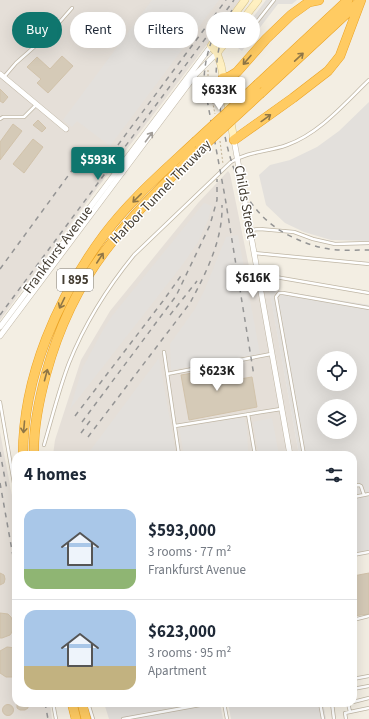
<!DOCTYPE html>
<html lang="en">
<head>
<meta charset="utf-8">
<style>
  body { margin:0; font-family:"Source Sans 3",sans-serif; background:#f6f6f7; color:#1f2937; height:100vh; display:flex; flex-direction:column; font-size:15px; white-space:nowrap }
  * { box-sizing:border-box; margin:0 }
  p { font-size:13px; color:#747a83 }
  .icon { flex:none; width:22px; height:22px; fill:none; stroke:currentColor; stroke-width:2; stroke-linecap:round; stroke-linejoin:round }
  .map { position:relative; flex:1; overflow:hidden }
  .drawer { position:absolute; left:12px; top:451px; width:345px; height:256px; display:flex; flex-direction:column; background:#fff; border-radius:12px; box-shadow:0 4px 16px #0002 }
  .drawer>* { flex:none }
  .guide { position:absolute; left:12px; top:12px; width:345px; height:36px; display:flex; gap:8px }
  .tools { position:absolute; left:317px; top:351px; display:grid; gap:8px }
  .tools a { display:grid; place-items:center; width:40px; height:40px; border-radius:50%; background:#fff; box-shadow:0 4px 16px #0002; font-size:20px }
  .price { position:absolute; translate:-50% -34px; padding:0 9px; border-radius:4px; background:#fff; color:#222; font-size:13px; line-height:26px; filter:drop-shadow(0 1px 2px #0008) }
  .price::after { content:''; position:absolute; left:50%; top:24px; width:12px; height:9px; margin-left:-6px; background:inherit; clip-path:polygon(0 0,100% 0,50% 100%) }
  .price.on { background:#0f766e; color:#fff }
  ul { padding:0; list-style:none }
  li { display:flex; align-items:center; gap:12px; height:100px; padding:0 12px }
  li+li { border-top:1px solid #e0e1e3 }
  li span { display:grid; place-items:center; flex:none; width:112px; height:80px; border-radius:12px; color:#555 }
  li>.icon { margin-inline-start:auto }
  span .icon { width:48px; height:48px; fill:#fffc; stroke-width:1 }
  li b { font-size:17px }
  h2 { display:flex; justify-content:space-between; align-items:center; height:48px; padding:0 12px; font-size:17px }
  .pill { padding:0 14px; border-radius:18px; background:#fff; box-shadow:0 4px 16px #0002; font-size:14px; line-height:36px }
  .pill.on { background:#0f766e; color:#fff }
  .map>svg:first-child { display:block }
</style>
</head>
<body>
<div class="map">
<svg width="369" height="719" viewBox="0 0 369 719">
  <rect width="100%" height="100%" fill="#f3eee3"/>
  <path fill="#e5dfd8" d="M0 0H241L107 175 0 320Z
    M228 171 230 174 253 286 269 287 299 455H53L55 440 81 360 110 311 198 203Z
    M0 432 16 517V703H50L52 719H0Z"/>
  <path fill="#e3e0dc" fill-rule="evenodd" d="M152 0H219L110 146 77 121 72 127 63 120Z
    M266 0H297L292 4H278L242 51 233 44Z
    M369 102V241L331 240 304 232 285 223 266 205 259 175 270 165 290 160 317 147 339 131Z
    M204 203 212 206 208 220 198 242 183 264 70 409 82 369 103 330 112 316Z
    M238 235 260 354 171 370 170 344 195 309 205 289 226 237Z
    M269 289 369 305V550L353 553V455H299ZM324 358H350V384H324ZM324 406H350V432H324Z
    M159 358 176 455H87Z
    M244 417 247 429 248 451 223 455H184L179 428Z
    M272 418 279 455H259L253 422Z
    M104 703H220L223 719H109Z
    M228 703H323L326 719H231Z"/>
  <path fill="#d5cab7" stroke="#d1c2aa" d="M62 56 73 66 48 93 37 83 41 79 27 67 37 57 50 69Z
    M0 89 8 97 3 103 0 101Z
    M38 120 46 128 42 132 33 125Z
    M13 124 22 131 0 160V142Z
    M33 139 43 147 24 173 13 164Z
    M237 365 240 379 252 377 257 407 189 420 181 375Z
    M0 573 4 575 5 579 4 583 0 585Z
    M369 573V614L353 616V576Z
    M0 613 8 614 11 617 14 624 12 632 10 635 2 638H0Z
    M7 647 16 648V676L14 677H6L0 673V651Z
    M17 703H28V708L25 710H20L17 708Z
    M2.5 710a5.5 5.5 0 1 1 11 0a5.5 5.5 0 1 1-11 0Z"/>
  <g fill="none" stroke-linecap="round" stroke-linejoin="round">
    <defs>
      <path id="service" d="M241 42 274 0
        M4 77 16 63 50 33 72 8
        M0 119 3 117H24L36 105
        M250 230 260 229 294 232 313 239 335 244 369 243
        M254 253 369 264
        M258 274 369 293
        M164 352 179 455
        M167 374 271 354
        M0 402 16 495
        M248 414 255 455
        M175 426 281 409
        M44 445C52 418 59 389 69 363 85 323 107 288 134 255L231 162C249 151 268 152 287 145 320 133 344 104 369 80
        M242 455 254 453
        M304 455 276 297 279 293H283L369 308
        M353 486 359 485 361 486 364 495
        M354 497 369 494
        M353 555 369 552
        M353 620 369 616
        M353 679 369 676
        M353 689 369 686
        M353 702 369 698
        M53 703 56 719
        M88 703 93 719
        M224 703 227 719
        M320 703 323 719
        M332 703 334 719
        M348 703 350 712
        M123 719 211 703
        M346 719 345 713 369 708"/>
      <path id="minor" d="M0 74 66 129
        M234 140 290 455
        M0 327 211 46
        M0 336 196 74 217 53"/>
      <path id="secondary" d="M217 53 258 0
        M234 140 221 65 217 53 211 46 245 0"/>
      <path id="motorway" d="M223 78 229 77 237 72 266 39 291 15 309 2 319 0
        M258 84 348 0
        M261 93 359 2
        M234 140 293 98 328 71 340 56 361 0
        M23 455C23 376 58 297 104 235 130 200 164 171 195 142
        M34 455C33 428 39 400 46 374 58 330 77 288 105 251 132 215 165 183 198 151
        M72 703 76 719
        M82 703 86 719"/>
    </defs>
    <use href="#service" stroke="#bfb6a5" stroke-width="4"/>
    <use href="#minor" stroke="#bfb6a5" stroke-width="6"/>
    <use href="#secondary" stroke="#d7c48e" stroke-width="8"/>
    <use href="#motorway" stroke="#eba324" stroke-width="10"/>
    <path stroke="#c2b294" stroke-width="1" stroke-dasharray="2 2" stroke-linecap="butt" d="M208 70V80L215 114
      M220 141 223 164"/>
    <use href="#service" stroke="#fff" stroke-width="2.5"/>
    <use href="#minor" stroke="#fff" stroke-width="5"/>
    <use href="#secondary" stroke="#fff0c1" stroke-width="7"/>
    <use href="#motorway" stroke="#ffcb62" stroke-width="9"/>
    <path stroke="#949494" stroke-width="1.5" stroke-dasharray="5 5" stroke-linecap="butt" d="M232 10C221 31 216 56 216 79 224 136 230 203 286 234 300 241 314 247 329 249 342 251 356 250 369 250
      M215 32C208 49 204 65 204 83L225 197 254 376
      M100 169 226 0
      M0 269 73 169
      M0 315 234 0
      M170 315 197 281
      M75 416 163 301 183 273
      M82 422 176 296 210 225 217 200V179
      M81 433 93 417
      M88 437 190 303C206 273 223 240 222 205
      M0 452 7 490
      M0 483 16 573
      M45 703 48 719"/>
    <defs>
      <path id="motorway-bridge" d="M195 142 258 84
        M198 151 261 93"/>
    </defs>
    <use href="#motorway-bridge" stroke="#eba324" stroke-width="10" stroke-linecap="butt"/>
    <use href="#motorway-bridge" stroke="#ffcb62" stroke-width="9"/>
  </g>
  <defs><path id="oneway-shaft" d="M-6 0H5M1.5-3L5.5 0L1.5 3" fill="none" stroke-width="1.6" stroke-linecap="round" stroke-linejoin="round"/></defs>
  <g stroke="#8f7646">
    <use href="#oneway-shaft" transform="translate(299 57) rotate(-43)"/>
    <use href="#oneway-shaft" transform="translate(247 60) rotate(131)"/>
    <use href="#oneway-shaft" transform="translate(266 118) rotate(-36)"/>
    <use href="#oneway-shaft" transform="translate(137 198) rotate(135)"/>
    <use href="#oneway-shaft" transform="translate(100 258) rotate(-57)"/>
    <use href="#oneway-shaft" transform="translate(62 303) rotate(116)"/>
    <use href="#oneway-shaft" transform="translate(46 375) rotate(-75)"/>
    <use href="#oneway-shaft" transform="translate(24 427) rotate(95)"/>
  </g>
  <use stroke="#a29e99" href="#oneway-shaft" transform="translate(149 137) rotate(-53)"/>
  <g text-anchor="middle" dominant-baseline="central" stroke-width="3" stroke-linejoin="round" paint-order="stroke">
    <rect fill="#fff" stroke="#7d7870" stroke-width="1" x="57" y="269" width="36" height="22" rx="3"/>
    <g font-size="13" font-weight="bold" fill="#453e33">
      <text x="75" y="280">I 895</text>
    </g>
    <g font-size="14" fill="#453e33" stroke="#fff">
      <text transform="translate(161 192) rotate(-46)">Harbor Tunnel Thruway</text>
      <text transform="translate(245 202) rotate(80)">Childs Street</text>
      <text transform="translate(58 250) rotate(-53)">Frankfurst Avenue</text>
    </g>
  </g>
</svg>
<div class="tools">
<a><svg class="icon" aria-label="locate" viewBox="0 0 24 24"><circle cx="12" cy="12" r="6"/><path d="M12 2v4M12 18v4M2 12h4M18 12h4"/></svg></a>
<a><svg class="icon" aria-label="layers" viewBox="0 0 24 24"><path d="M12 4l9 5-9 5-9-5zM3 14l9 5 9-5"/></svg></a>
</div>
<b class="price" style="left:219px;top:111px">$633K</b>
<b class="price on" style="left:98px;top:181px">$593K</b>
<b class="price" style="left:253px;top:299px">$616K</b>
<b class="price" style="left:217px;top:392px">$623K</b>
<div class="guide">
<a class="pill on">Buy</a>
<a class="pill">Rent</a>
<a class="pill">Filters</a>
<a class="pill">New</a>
</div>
<section class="drawer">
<h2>4 homes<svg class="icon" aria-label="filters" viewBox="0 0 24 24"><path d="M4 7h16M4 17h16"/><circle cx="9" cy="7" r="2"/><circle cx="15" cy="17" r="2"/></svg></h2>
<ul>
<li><span style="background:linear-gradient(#a9c7e8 75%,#8fb573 0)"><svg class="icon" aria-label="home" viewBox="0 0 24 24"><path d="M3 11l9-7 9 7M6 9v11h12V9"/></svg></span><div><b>$593,000</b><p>3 rooms · 77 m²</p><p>Frankfurst Avenue</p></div></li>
<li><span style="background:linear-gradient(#a9c7e8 70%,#c2b280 0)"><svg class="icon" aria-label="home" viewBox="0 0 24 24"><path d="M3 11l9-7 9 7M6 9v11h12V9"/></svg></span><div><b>$623,000</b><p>3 rooms · 95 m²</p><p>Apartment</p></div></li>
</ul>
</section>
</div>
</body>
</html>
